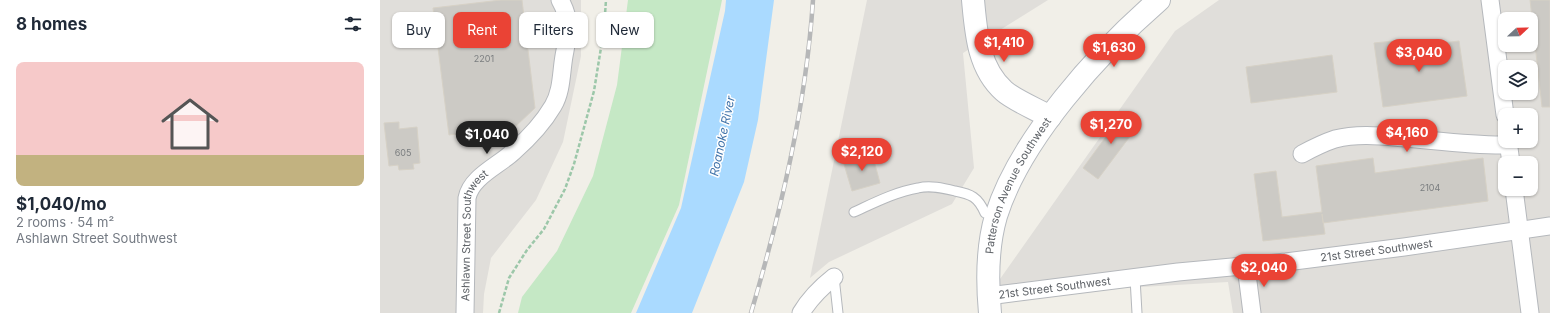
<!DOCTYPE html>
<html lang="en">
<head>
<meta charset="utf-8">
<style>
  body { margin:0; font-family:Inter,sans-serif; background:#f6f6f7; color:#1f2937; height:100vh; display:flex; flex-direction:column; font-size:15px; white-space:nowrap }
  * { box-sizing:border-box; margin:0 }
  p { font-size:13px; color:#747a83 }
  .icon { flex:none; width:22px; height:22px; fill:none; stroke:currentColor; stroke-width:2; stroke-linecap:round; stroke-linejoin:round }
  .map { position:relative; flex:1; overflow:hidden }
  .details { display:flex; flex-direction:column; background:#fff; width:380px }
  .details>* { flex:none }
  .top-card { position:absolute; left:12px; top:12px; width:380px; height:36px; display:flex; gap:8px }
  .needle { width:26px; rotate:68deg }
  .controls { position:absolute; left:1118px; top:12px; display:grid; gap:8px }
  .controls a { display:grid; place-items:center; width:40px; height:40px; border-radius:8px; background:#fff; box-shadow:0 1px 3px #0004; font-size:20px }
  .price { position:absolute; translate:-50% -34px; padding:0 9px; border-radius:14px; background:#ea4335; color:#fff; font-size:13px; line-height:26px; filter:drop-shadow(0 1px 2px #0008) }
  .price::after { content:''; position:absolute; left:50%; top:24px; width:12px; height:9px; margin-left:-6px; background:inherit; clip-path:polygon(0 0,100% 0,50% 100%) }
  .price.active { background:#222; color:#fff }
  ul { padding:0; list-style:none }
  li { display:grid; align-content:center; gap:8px; height:212px; padding:0 16px }
  li+li { border-top:1px solid #e0e1e3 }
  li span { display:grid; place-items:center; height:124px; border-radius:8px; color:#555 }
  li>.icon { margin-inline-start:auto }
  span .icon { width:72px; height:72px; fill:#fffc; stroke-width:1 }
  li b { font-size:17px }
  h2 { display:flex; justify-content:space-between; align-items:center; height:48px; padding:0 16px; font-size:17px }
  .tag { padding:0 14px; border-radius:8px; background:#fff; box-shadow:0 1px 3px #0004; font-size:14px; line-height:36px }
  .tag.active { background:#ea4335; color:#fff }
  main { display:flex; flex:1; min-height:0 }
  .map>svg:first-child { display:block }
</style>
</head>
<body>
<main>
<section class="details">
<h2>8 homes<svg class="icon" aria-label="filters" viewBox="0 0 24 24"><path d="M4 7h16M4 17h16"/><circle cx="9" cy="7" r="2"/><circle cx="15" cy="17" r="2"/></svg></h2>
<ul>
<li><span style="background:linear-gradient(#f6c9c9 75%,#c2b280 0)"><svg class="icon" aria-label="home" viewBox="0 0 24 24"><path d="M3 11l9-7 9 7M6 9v11h12V9"/></svg></span><div><b>$1,040/mo</b><p>2 rooms · 54 m²</p><p>Ashlawn Street Southwest</p></div></li>
</ul>
</section>
<div class="map">
<svg width="1170" height="313" viewBox="0 0 1170 313">
  <rect width="100%" height="100%" fill="#f1efe8"/>
  <path fill="#e0deda" fill-rule="evenodd" d="M0 0H201V56L183 142 156 200 111 258 104 294 103 313H0Z
    M487 0H668L583 53 594 168 572 204 449 262 430 278Z
    M839 0H1170V313H853L848 282 608 296 795 31ZM1125 19H1151V45H1125ZM1125 67H1151V93H1125ZM1125 115H1151V141H1125ZM1125 163H1151V189H1125Z"/>
  <path fill="#c5e8c5" d="M248 0H342L299 205 251 313H138L142 297 177 251 213 176 237 85Z"/>
  <path fill="#aadaff" d="M346 0H394L378 120 364 182 312 313H256L301 208 345 11Z"/>
  <path fill="#cccac5" stroke="#d6d1c6" d="M121 0H142L155 108 136 126 69 135 53 8Z
    M1150 0H1170V107H1162Z
    M1023 40 1024 48 1079 41 1087 96 1003 107 994 43Z
    M952 55 957 92 871 103 866 67Z
    M744 112 760 123 718 179 703 168Z
    M19 122V129L37 127 40 163 33 164 34 169 19 170 18 165 9 166 4 123Z
    M492 153 500 183 472 191 463 161Z
    M993 158 995 173 1103 158 1108 201 943 223 942 214 945 234 883 241 874 174 896 171 902 217 942 212 936 166Z"/>
  <g fill="none" stroke-linecap="round" stroke-linejoin="round">
    <defs>
      <path id="lane" d="M474 212C494 203 515 192 538 188 550 185 563 188 575 191 591 194 598 197 605 213
        M454 277 458 313
        M755 278 757 313"/>
      <g id="street">
        <path d="M1110 0 1125 115"/>
        <path d="M1128 141 1131 163"/>
        <path d="M922 154C933 148 943 143 955 139 978 133 1002 136 1025 138 1060 141 1094 146 1129 145"/>
        <path d="M1134 189 1150 313"/>
        <path d="M866 266 872 313"/>
        <path id="s1" d="M608 296 798 272 906 262 1024 247 1170 226"/>
        <path id="s2" d="M85 313 87 198C91 177 118 166 133 152 148 139 163 123 173 106 182 91 181 73 184 56 188 34 192 21 180 0"/>
        <path d="M421 313C430 298 440 288 454 277"/>
      </g>
      <g id="secondary">
        <path d="M593 0C596 32 598 68 624 91 634 100 658 110 670 117"/>
        <path id="s3" d="M610 313C607 281 607 247 616 216 640 139 719 52 779 0"/>
      </g>
    </defs>
    <use href="#lane" stroke="#b5b8bc" stroke-width="11"/>
    <use href="#street" stroke="#b5b8bc" stroke-width="19"/>
    <use href="#secondary" stroke="#b6babf" stroke-width="24"/>
    <path stroke="#9cc7a9" stroke-width="2.5" stroke-dasharray="4 2" stroke-linecap="butt" d="M119 313 129 278 147 250 164 229 185 189 194 164 214 91 224 29 226 0"/>
    <use href="#lane" stroke="#fff" stroke-width="9"/>
    <use href="#street" stroke="#fff" stroke-width="17"/>
    <use href="#secondary" stroke="#fff" stroke-width="22"/>
    <defs>
      <path id="rail" d="M371 313C401 211 426 106 433 0"/>
    </defs>
    <use href="#rail" stroke="#b6b7b8" stroke-width="4.5"/>
    <use href="#rail" stroke="#fff" stroke-width="3" stroke-dasharray="9" stroke-linecap="butt"/>
  </g>
  <g text-anchor="middle" dominant-baseline="central" stroke-width="3" stroke-linejoin="round" paint-order="stroke">
    <g font-size="9" fill="#7a7d7f">
      <text x="104" y="58">2201</text>
      <text x="23" y="152">605</text>
      <text x="1050" y="187">2104</text>
    </g>
    <g font-size="11" fill="#5f6368" stroke="#fff">
      <text stroke="none"><textPath href="#s3" startOffset="134">Patterson Avenue Southwest</textPath></text>
      <text stroke="none"><textPath href="#s2" startOffset="80">Ashlawn Street Southwest</textPath></text>
      <text stroke="none"><textPath href="#s1" startOffset="391">21st Street Southwest</textPath></text>
      <text stroke="none"><textPath href="#s1" startOffset="67">21st Street Southwest</textPath></text>
    </g>
    <g font-size="12" font-style="italic" fill="#4174aa" stroke="#fff">
      <text transform="translate(342 136) rotate(-78)">Roanoke River</text>
    </g>
  </g>
</svg>
<div class="controls">
<a><svg class="needle" viewBox="-14 -14 28 28"><path d="M0-13l5 13h-10z" fill="#e53935"/><path d="M0 13l5-13h-10z" fill="#747a83"/></svg></a>
<a><svg class="icon" aria-label="layers" viewBox="0 0 24 24"><path d="M12 4l9 5-9 5-9-5zM3 14l9 5 9-5"/></svg></a>
<a>+</a>
<a>−</a>
</div>
<b class="price" style="left:624px;top:63px">$1,410</b>
<b class="price" style="left:734px;top:68px">$1,630</b>
<b class="price" style="left:1039px;top:73px">$3,040</b>
<b class="price" style="left:731px;top:145px">$1,270</b>
<b class="price" style="left:1027px;top:153px">$4,160</b>
<b class="price active" style="left:107px;top:155px">$1,040</b>
<b class="price" style="left:482px;top:172px">$2,120</b>
<b class="price" style="left:884px;top:288px">$2,040</b>
<div class="top-card">
<a class="tag">Buy</a>
<a class="tag active">Rent</a>
<a class="tag">Filters</a>
<a class="tag">New</a>
</div>
</div>
</main>
</body>
</html>
